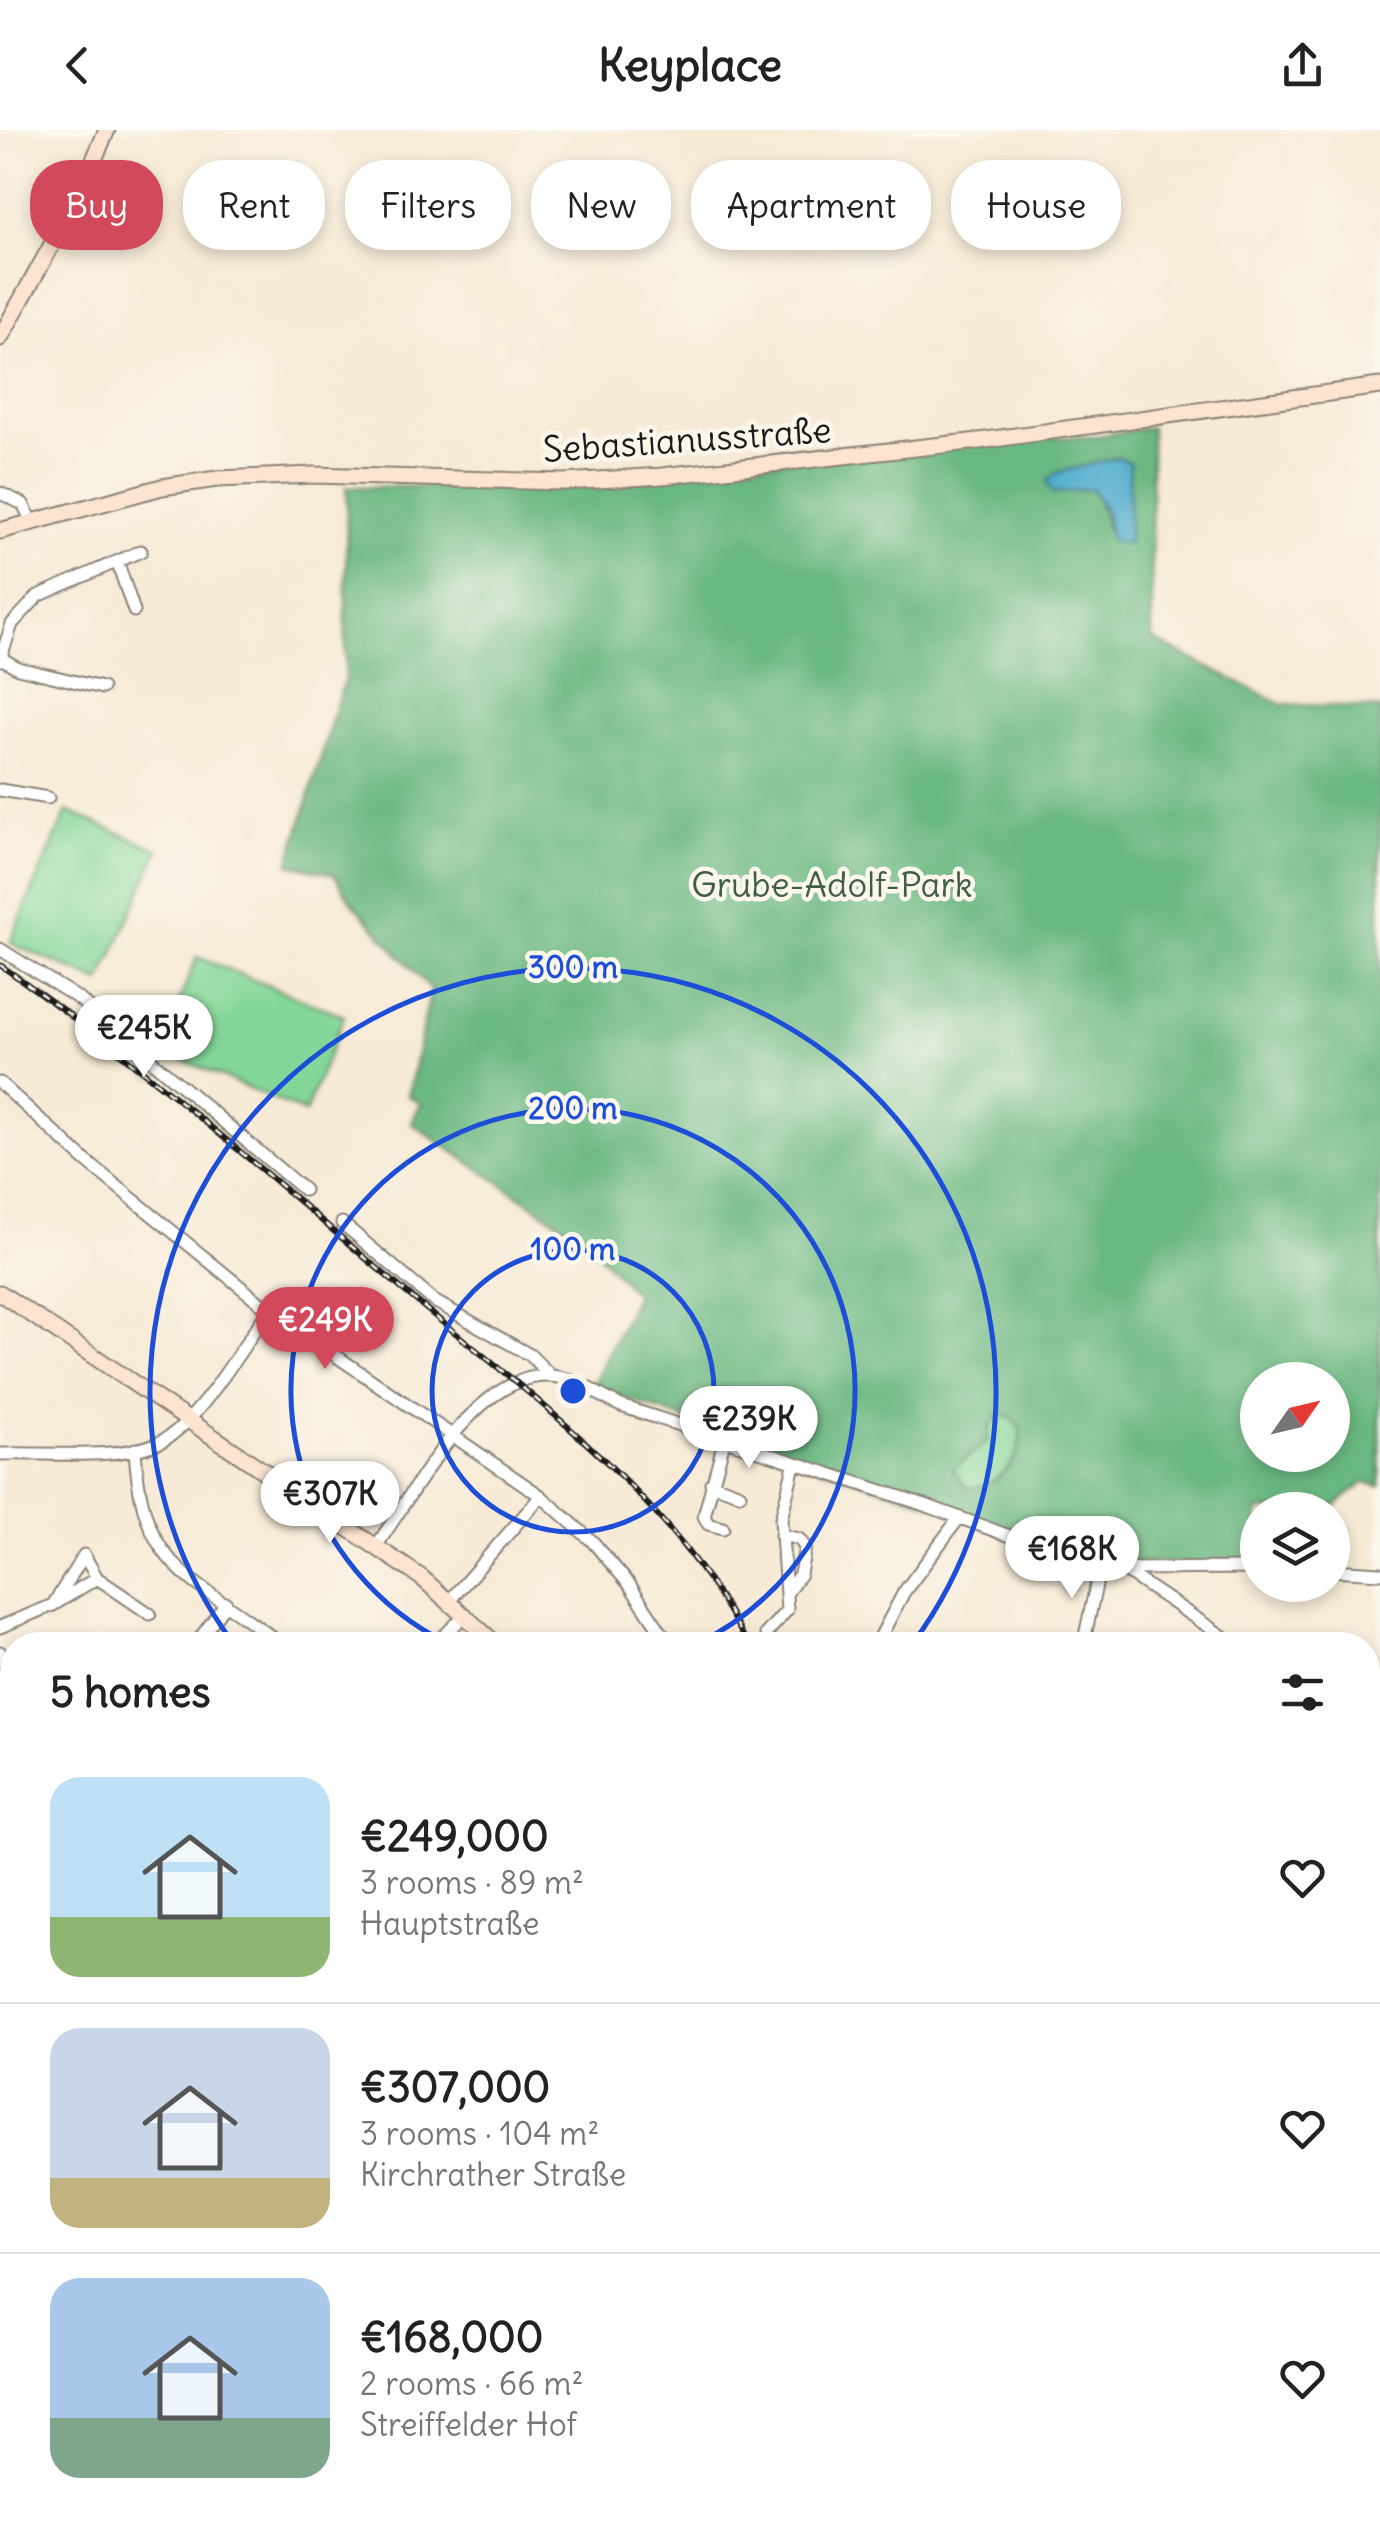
<!DOCTYPE html>
<html lang="en">
<head>
<meta charset="utf-8">
<style>
  body { margin:0; font-family:Delius,sans-serif; background:#f6f6f6; color:#222; height:100vh; display:flex; flex-direction:column; font-size:38px; white-space:nowrap }
  * { box-sizing:border-box; margin:0 }
  p { font-size:32px; color:#767676 }
  .icon { flex:none; width:55px; height:55px; fill:none; stroke:currentColor; stroke-width:2; stroke-linecap:round; stroke-linejoin:round }
  .map { position:relative; flex:1; overflow:hidden }
  .details { position:absolute; left:0px; top:1502px; width:1380px; height:892px; display:flex; flex-direction:column; background:#fff; border-radius:40px 40px 0 0; box-shadow:0 5px 15px #0003 }
  .details>* { flex:none }
  .top-card { position:absolute; left:30px; top:30px; width:1320px; height:90px; display:flex; gap:20px }
  .needle { width:65px; rotate:56deg }
  .buttons { position:absolute; left:1240px; top:1232px; display:grid; gap:20px }
  .buttons a { display:grid; place-items:center; width:110px; height:110px; border-radius:50%; background:#fff; box-shadow:0 5px 15px #0003; font-size:50px }
  .price { position:absolute; translate:-50% -85px; padding:0 22px; border-radius:35px; background:#fff; color:#222; font-size:32px; line-height:65px; filter:drop-shadow(0 2px 5px #0008) }
  .price::after { content:''; position:absolute; left:50%; top:60px; width:30px; height:22px; margin-left:-15px; background:inherit; clip-path:polygon(0 0,100% 0,50% 100%) }
  .price.on { background:#d1495b; color:#fff }
  ul { padding:0; list-style:none }
  li { display:flex; align-items:center; gap:30px; height:250px; padding:0 50px }
  li+li { border-top:2px solid #e0e0e0 }
  li span { display:grid; place-items:center; flex:none; width:280px; height:200px; border-radius:30px; color:#555 }
  li>.icon { margin-inline-start:auto }
  span .icon { width:120px; height:120px; fill:#fffc; stroke-width:1 }
  li b { font-size:42px }
  h2 { display:flex; justify-content:space-between; align-items:center; height:120px; padding:0 50px; font-size:42px }
  .pill { padding:0 35px; border-radius:40px; background:#fff; box-shadow:0 5px 15px #0003; font-size:35px; line-height:90px }
  .pill.on { background:#d1495b; color:#fff }
  header { display:flex; justify-content:space-between; align-items:center; height:130px; padding:0 50px; background:#fff; font-size:45px; font-weight:700 }
  .map>svg:first-child { display:block }
</style>
</head>
<body>
<header><svg class="icon" aria-label="back" viewBox="0 0 24 24"><path d="M15 5l-7 7 7 7"/></svg>Keyplace<svg class="icon" aria-label="share" viewBox="0 0 24 24"><path d="M12 15V3M7 8l5-5 5 5M5 13v7h14v-7"/></svg></header>
<div class="map">
<svg width="1380" height="2394" viewBox="0 0 1380 2394">
  <rect width="100%" height="100%" fill="#fbf7ec"/>
  <filter id="ink" filterUnits="userSpaceOnUse"><feTurbulence type="fractalNoise" baseFrequency=".01" numOctaves="2"/><feDisplacementMap in="SourceGraphic" scale="20" xChannelSelector="R" yChannelSelector="G"/><feConvolveMatrix kernelMatrix="1 2 1 2 8 2 1 2 1" color-interpolation-filters="sRGB"/></filter>
  <filter id="wash" filterUnits="userSpaceOnUse"><feTurbulence type="fractalNoise" baseFrequency=".0048" numOctaves="4" result="noise"/><feDisplacementMap in="SourceGraphic" scale="40" xChannelSelector="R" yChannelSelector="G"/><feGaussianBlur stdDeviation="2.25" result="paint"/><feColorMatrix in="noise" values="0 0 0 0 0 0 0 0 0 0 0 0 0 0 0 0 0 1.4 0 .05"/><feComposite in="paint" operator="in"/></filter>
  <g filter="url(#wash)">
    <rect width="100%" height="100%" fill="#f7ead6"/>
    <path fill="#efd6bb" d="M12 1630V1737H0V1634Z
      M634 2382H746V2383L742 2394H630Z"/>
    <path fill="#84d799" stroke="#507a5a" stroke-width="2.5" d="M67 681 159 720 101 852 10 813Z
      M197 827 344 886 305 983 160 920Z
      M998 1285 1012 1288 1020 1299C1023 1328 998 1358 967 1358L952 1339 988 1310 989 1296Z"/>
    <path fill="#6bb881" stroke="#446a4e" stroke-width="2.5" fill-rule="evenodd" d="M1151 297 1152 509 1282 574 1380 579V1356L1365 1352 1330 1380H1258L1257 1435 1113 1433 791 1328 603 1260 594 1253 636 1165 584 1109 411 993 421 973 408 966 431 860 351 771 334 744 289 734 345 547 347 357 521 356 1026 307H1092ZM1118 327 1111 411C1105 385 1092 363 1091 336ZM1258 1250H1332V1325H1258ZM999 1285 1012 1288 1020 1299C1023 1328 998 1358 967 1358L953 1339 988 1310 990 1296Z"/>
    <path fill="#51adcf" stroke="#366476" stroke-width="2.5" d="M1119 327 1130 333 1128 414 1111 411 1105 381 1092 359 1053 363 1047 352 1055 343Z"/>
  </g>
  <g filter="url(#ink)">
    <g fill="none" stroke-linecap="round" stroke-linejoin="round">
      <defs>
        <path id="street" d="M0 363 23 374 33 393
          M118 434 134 481
          M1 528 18 538 102 558
          M0 530 12 494 38 466 141 421
          M0 660 48 668
          M0 819 79 869 304 1060
          M0 953 86 1031 269 1180 541 1366 592 1411 629 1454 670 1515
          M342 1093 434 1171 530 1225 551 1246
          M135 1319C142 1445 194 1445 282 1515
          M0 1324C44 1322 124 1331 162 1311 201 1290 242 1216 269 1180
          M711 1353 740 1364
          M723 1398 708 1394 704 1386 724 1311
          M781 1405 799 1409 805 1417 800 1444 786 1464
          M376 1416C416 1361 479 1233 559 1247 581 1251 601 1267 621 1276L925 1375 1080 1432 1122 1439 1258 1438
          M1122 1439 1236 1515
          M1332 1440 1380 1443
          M97 1448 150 1484
          M450 1470 541 1366
          M0 1497 53 1475 97 1448 84 1425 53 1475
          M766 1504 787 1480 781 1389 794 1335
          M195 1515 226 1473
          M435 1515 466 1484
          M876 1515 904 1462 959 1388
          M1083 1515 1100 1437
          M0 1522 12 1554
          M1368 1598 1380 1605
          M0 1624 12 1619
          M1368 1768 1380 1774
          M1368 1820 1380 1809
          M0 1928H12
          M1368 1980 1380 1967
          M0 2294 12 2311
          M0 2343 12 2335
          M104 2382 115 2394
          M293 2382 303 2394
          M1188 2382 1189 2394
          M1340 2382V2394
          M994 2386 995 2394
          M1084 2393V2394
          M49 2394 61 2382
          M209 2394 222 2382
          M514 2394 520 2382
          M590 2394 595 2382"/>
        <path id="secondary" d="M0 208 74 75 107 0
          M0 401 162 357 217 349 313 345 564 352 662 346 979 311 1380 256
          M0 1163 422 1448 497 1515"/>
        <path id="primary" d="M1368 2051H1380
          M0 2055 12 2056"/>
      </defs>
      <use href="#street" stroke="#8a8379" stroke-width="15"/>
      <use href="#secondary" stroke="#8a8379" stroke-width="19"/>
      <use href="#primary" stroke="#8a8379" stroke-width="21"/>
      <use href="#street" stroke="#fff" stroke-width="11"/>
      <use href="#secondary" stroke="#fde4d1" stroke-width="15"/>
      <use href="#primary" stroke="#fabb8c" stroke-width="18"/>
      <defs>
        <path id="rail" d="M0 835C141 932 266 1044 396 1154 528 1265 667 1359 748 1515
          M607 2394 611 2382"/>
      </defs>
      <use href="#rail" stroke="#1c1c1c" stroke-width="6"/>
      <use href="#rail" stroke="#fbf7ec" stroke-width="2.5" stroke-dasharray="8" stroke-linecap="butt"/>
    </g>
  </g>
  <g fill="none" stroke="#1d4ed8" stroke-width="5">
    <circle cx="573" cy="1261" r="141"/>
    <path d="M449 1514A282 282 0 1 1 697 1514"/>
    <path d="M233 1513A423 423 0 1 1 913 1513"/>
  </g>
  <g text-anchor="middle" dominant-baseline="central" stroke-width="9" stroke-linejoin="round" paint-order="stroke">
    <g font-size="35" fill="#1c1c1c" stroke="#fbf7ec">
      <text transform="translate(687 309) rotate(-4)">Sebastianusstraße</text>
    </g>
    <g font-size="35" fill="#405d48" stroke="#fbf7ec">
      <text x="832" y="754">Grube-Adolf-Park</text>
    </g>
  </g>
  <circle cx="573" cy="1261" r="15" fill="#1d4ed8" stroke="#fbf7ec" stroke-width="5"/>
  <g font-size="30" text-anchor="middle" font-weight="bold" fill="#1d4ed8" stroke="#fbf7ec" stroke-width="9" stroke-linejoin="round" paint-order="stroke">
    <text x="573" y="848">300 m</text>
    <text x="573" y="989">200 m</text>
    <text x="573" y="1130">100 m</text>
  </g>
</svg>
<div class="buttons">
<a><svg class="needle" viewBox="-14 -14 28 28"><path d="M0-13l5 13h-10z" fill="#e53935"/><path d="M0 13l5-13h-10z" fill="#767676"/></svg></a>
<a><svg class="icon" aria-label="layers" viewBox="0 0 24 24"><path d="M12 4l9 5-9 5-9-5zM3 14l9 5 9-5"/></svg></a>
</div>
<b class="price" style="left:144px;top:950px">€245K</b>
<b class="price on" style="left:325px;top:1242px">€249K</b>
<b class="price" style="left:749px;top:1341px">€239K</b>
<b class="price" style="left:330px;top:1416px">€307K</b>
<b class="price" style="left:1072px;top:1471px">€168K</b>
<div class="top-card">
<a class="pill on">Buy</a>
<a class="pill">Rent</a>
<a class="pill">Filters</a>
<a class="pill">New</a>
<a class="pill">Apartment</a>
<a class="pill">House</a>
</div>
<section class="details">
<h2>5 homes<svg class="icon" aria-label="filters" viewBox="0 0 24 24"><path d="M4 7h16M4 17h16"/><circle cx="9" cy="7" r="2"/><circle cx="15" cy="17" r="2"/></svg></h2>
<ul>
<li><span style="background:linear-gradient(#bfe0f5 70%,#8fb573 0)"><svg class="icon" aria-label="home" viewBox="0 0 24 24"><path d="M3 11l9-7 9 7M6 9v11h12V9"/></svg></span><div><b>€249,000</b><p>3 rooms · 89 m²</p><p>Hauptstraße</p></div><svg class="icon" aria-label="heart" viewBox="0 0 24 24"><path d="M12 20l-8-8c-3-5 5-10 8-4 3-6 11-1 8 4z"/></svg></li>
<li><span style="background:linear-gradient(#c9d6e8 75%,#c2b280 0)"><svg class="icon" aria-label="home" viewBox="0 0 24 24"><path d="M3 11l9-7 9 7M6 9v11h12V9"/></svg></span><div><b>€307,000</b><p>3 rooms · 104 m²</p><p>Kirchrather Straße</p></div><svg class="icon" aria-label="heart" viewBox="0 0 24 24"><path d="M12 20l-8-8c-3-5 5-10 8-4 3-6 11-1 8 4z"/></svg></li>
<li><span style="background:linear-gradient(#a9c7e8 70%,#7fa58c 0)"><svg class="icon" aria-label="home" viewBox="0 0 24 24"><path d="M3 11l9-7 9 7M6 9v11h12V9"/></svg></span><div><b>€168,000</b><p>2 rooms · 66 m²</p><p>Streiffelder Hof</p></div><svg class="icon" aria-label="heart" viewBox="0 0 24 24"><path d="M12 20l-8-8c-3-5 5-10 8-4 3-6 11-1 8 4z"/></svg></li>
</ul>
</section>
</div>
</body>
</html>
